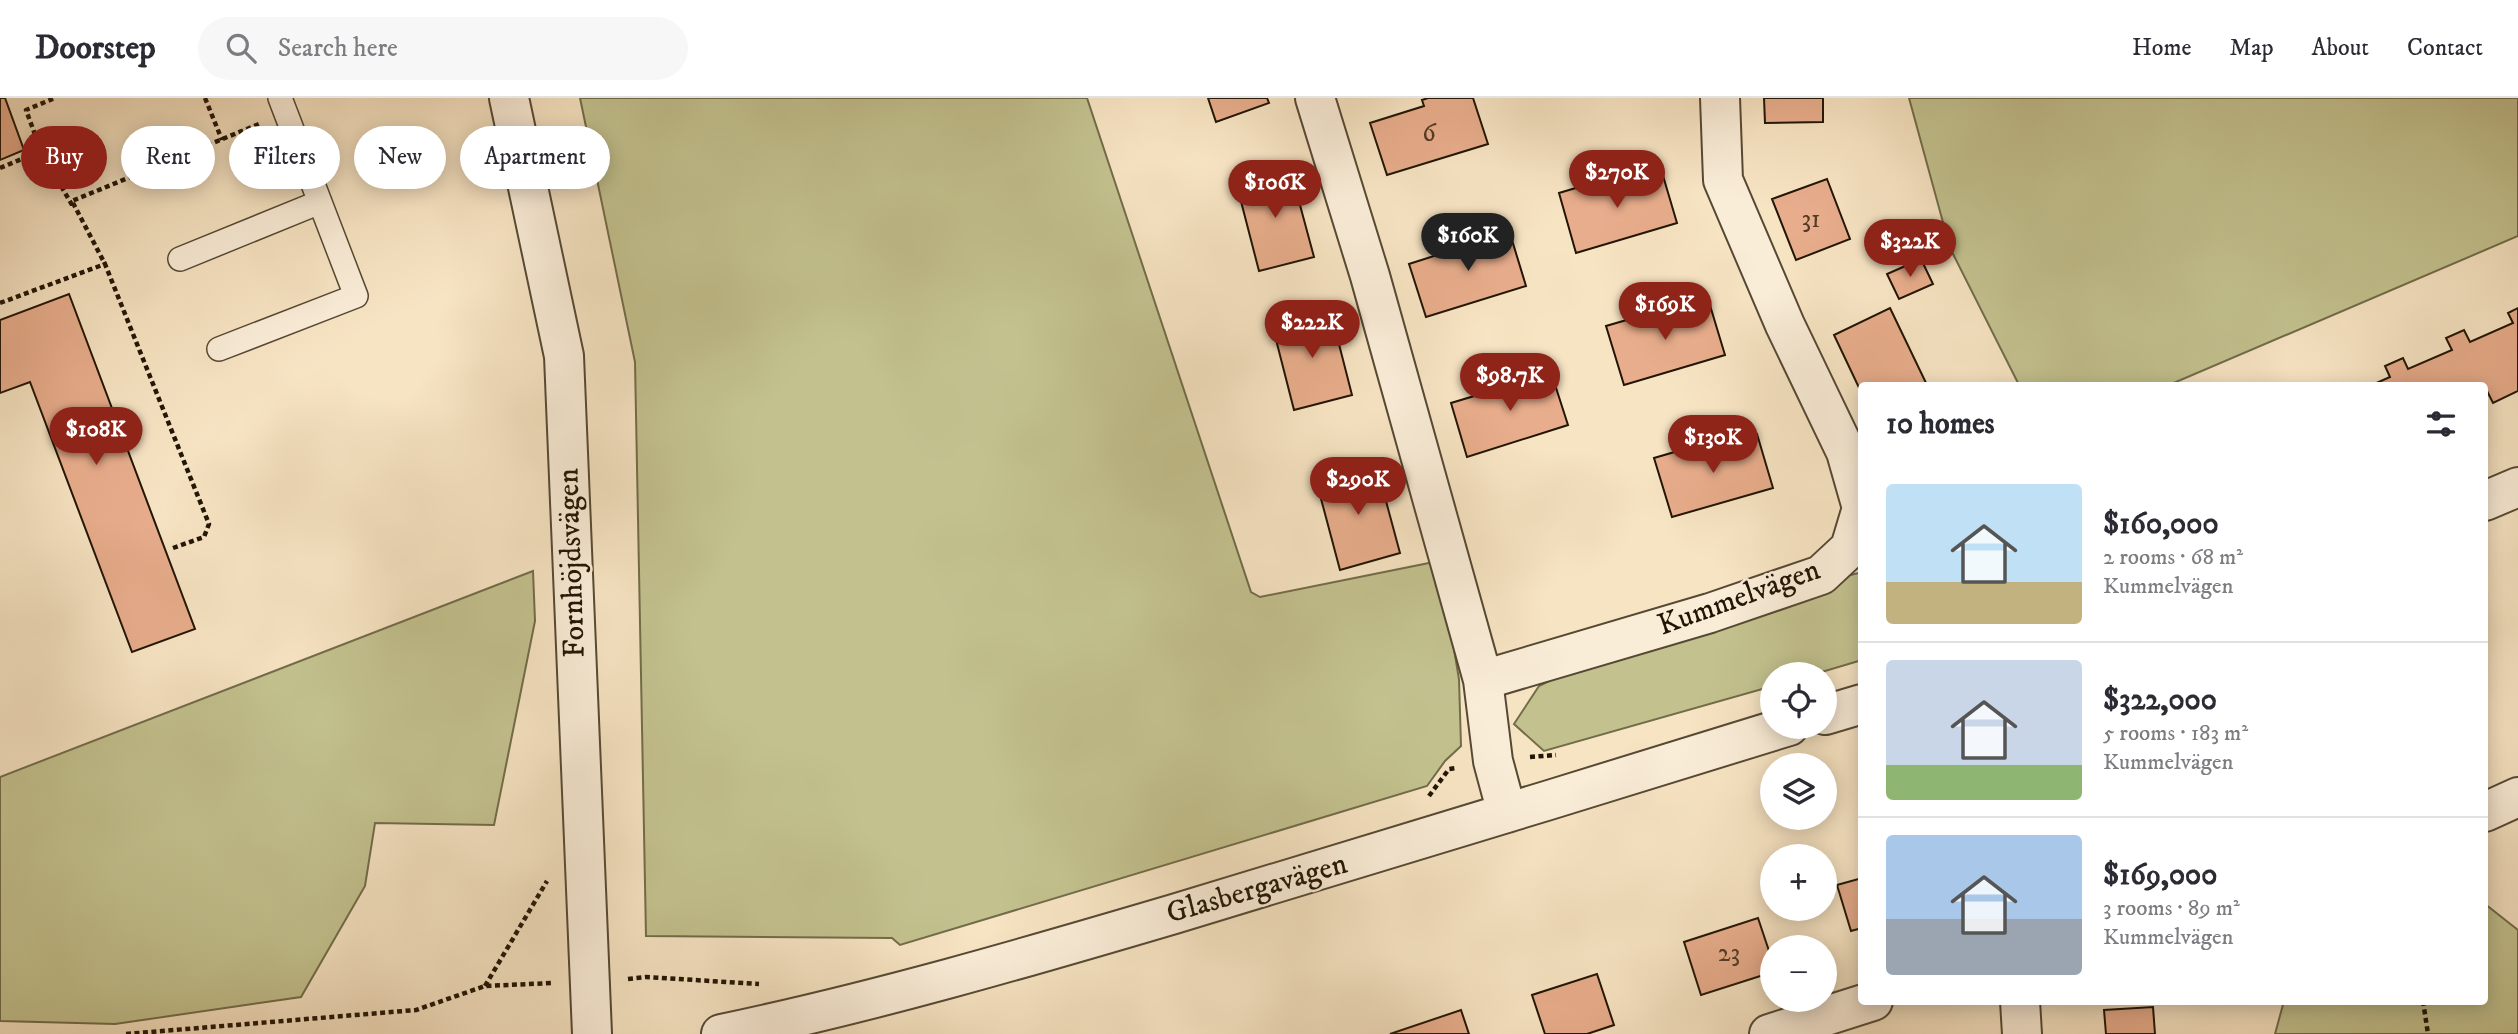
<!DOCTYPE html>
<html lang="en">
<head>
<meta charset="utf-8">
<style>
  body { margin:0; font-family:"IM FELL DW Pica",serif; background:#f7f7f7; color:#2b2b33; height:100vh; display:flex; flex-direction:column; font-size:26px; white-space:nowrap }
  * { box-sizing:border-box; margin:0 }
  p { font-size:23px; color:#7c7c81 }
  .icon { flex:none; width:38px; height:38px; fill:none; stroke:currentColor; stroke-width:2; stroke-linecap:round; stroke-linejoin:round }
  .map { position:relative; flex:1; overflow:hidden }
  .details { position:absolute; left:1858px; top:284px; width:630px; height:623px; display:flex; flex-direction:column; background:#fff; border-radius:7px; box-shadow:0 4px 18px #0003 }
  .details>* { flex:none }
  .guide { position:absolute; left:21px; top:28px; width:665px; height:63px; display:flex; gap:14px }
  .controls { position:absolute; left:1760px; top:564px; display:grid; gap:14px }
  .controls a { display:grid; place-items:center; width:77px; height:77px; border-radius:50%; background:#fff; box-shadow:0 4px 18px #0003; font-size:35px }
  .price { position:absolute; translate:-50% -60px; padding:0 16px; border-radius:24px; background:#8f2418; color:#fff; font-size:23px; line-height:46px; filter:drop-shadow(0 2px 4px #0008) }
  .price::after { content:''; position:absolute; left:50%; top:42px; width:21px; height:16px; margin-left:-10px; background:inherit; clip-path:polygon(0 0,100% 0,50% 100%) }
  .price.on { background:#222; color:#fff }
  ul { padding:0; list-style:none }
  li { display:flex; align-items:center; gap:21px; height:175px; padding:0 28px }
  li+li { border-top:2px solid #e1e1e2 }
  li span { display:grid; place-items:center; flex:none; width:196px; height:140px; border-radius:7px; color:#555 }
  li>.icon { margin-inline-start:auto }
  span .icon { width:84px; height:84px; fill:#fffc; stroke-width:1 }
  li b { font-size:30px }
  h2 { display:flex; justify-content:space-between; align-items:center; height:84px; padding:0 28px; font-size:30px }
  .tag { padding:0 24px; border-radius:32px; background:#fff; box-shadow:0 4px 18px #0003; font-size:24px; line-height:63px }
  .tag.on { background:#8f2418; color:#fff }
  header { display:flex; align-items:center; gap:42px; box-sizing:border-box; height:98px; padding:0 35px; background:#fff; border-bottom:2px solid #e1e1e2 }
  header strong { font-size:33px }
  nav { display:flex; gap:38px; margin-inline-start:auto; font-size:24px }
  .search { width:490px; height:63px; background:#f7f7f7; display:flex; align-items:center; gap:18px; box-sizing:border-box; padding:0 24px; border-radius:38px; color:#7c7c81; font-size:26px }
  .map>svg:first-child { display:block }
</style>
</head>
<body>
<header>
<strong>Doorstep</strong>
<div class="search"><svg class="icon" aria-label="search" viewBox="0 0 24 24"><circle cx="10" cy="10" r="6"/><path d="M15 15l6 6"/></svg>Search here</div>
<nav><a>Home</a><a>Map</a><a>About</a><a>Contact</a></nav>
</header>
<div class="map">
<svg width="2518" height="936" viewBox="0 0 2518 936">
  <rect width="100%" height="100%" fill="#f7e4c3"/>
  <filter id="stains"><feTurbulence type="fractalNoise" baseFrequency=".00286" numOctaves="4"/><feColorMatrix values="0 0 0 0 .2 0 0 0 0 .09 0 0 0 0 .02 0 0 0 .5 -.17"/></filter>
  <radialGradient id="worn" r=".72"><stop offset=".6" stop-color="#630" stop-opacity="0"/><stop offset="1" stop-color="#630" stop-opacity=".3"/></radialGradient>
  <path fill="#c3c28f" stroke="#726c4a" stroke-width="2" d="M580 0H1087L1251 494 1260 499 1439 463 1459 581 1461 648 1445 663 1427 688 900 847 892 840 646 838 635 264Z
    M1909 0H2518V138L2169 287H2019L1950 150Z
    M533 473 535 523 494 727 375 725 365 788 301 899 115 926 0 923V679Z
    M1862 474V562L1815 576H1773V588L1544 653 1514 626 1539 588 1587 564 1583 549Z
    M2485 806 2518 832V936H2275L2284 903H2485Z"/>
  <path fill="#e8ad8c" stroke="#211505" stroke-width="2" d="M0 0H5L24 52 0 62Z
    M1208 0H1267L1269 5 1216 24Z
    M1428 0H1473L1488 46 1387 77 1370 25 1424 8 1422 2Z
    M1764 0H1823V24L1765 25Z
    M1290 70 1314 159 1259 173 1236 84Z
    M1661 71 1677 125 1576 155 1559 95 1606 81 1608 87Z
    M1827 81 1850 141 1796 162 1772 101Z
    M1508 129 1526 188 1426 219 1409 166 1462 149 1460 144Z
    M1921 161 1933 186 1899 201 1887 176Z
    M69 196 195 531 132 554 30 284 0 295V222Z
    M1709 204 1725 257 1624 287 1606 228 1654 214 1655 220Z
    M1890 210 1927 287H1862V296L1834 237Z
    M2518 210V293L2493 305 2484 287H2372L2390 279 2385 268 2403 260 2408 271 2452 252 2446 240 2464 232 2470 244 2513 225 2508 215Z
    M1330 211 1352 297 1294 312 1272 226Z
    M1549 268 1568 327 1467 359 1451 305 1504 289 1502 283Z
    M1757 336 1773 390 1672 419 1654 360 1702 346 1704 352Z
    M1376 366 1400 455 1340 472 1316 382Z
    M1862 780V830L1851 833 1837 787Z
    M1758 820 1773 865V874L1701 897 1684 844Z
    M1597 876 1614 927 1587 936H1545L1532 897Z
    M2153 909 2155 936H2106L2104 912Z
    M1461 912 1469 936H1390Z"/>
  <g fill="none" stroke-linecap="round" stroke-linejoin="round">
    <defs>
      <path id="service" d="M180 161 320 104
        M219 251 356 198 280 0"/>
      <path id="minor" d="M1315 0 1370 178 1483 582 1493 663 1507 715
        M2485 403 2518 389
        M1483 582 1710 515 1821 477 1850 450 1862 410 1846 354 1785 227 1723 82 1720 0
        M1825 617 1862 606
        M2485 714 2518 699
        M2020 903 2022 936
        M721 936C874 904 1025 860 1174 816 1380 755 1584 691 1789 628
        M1769 936 1873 903"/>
      <path id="tertiary" d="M509 0 564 258 592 936"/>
    </defs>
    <use href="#service" stroke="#564934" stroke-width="26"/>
    <use href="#minor" stroke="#564934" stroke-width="42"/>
    <use href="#tertiary" stroke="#564934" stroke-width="42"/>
    <path stroke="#211505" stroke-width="4.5" stroke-dasharray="5 3.5" stroke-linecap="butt" d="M205 0 222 42
      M41 53 26 12 55 0
      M0 70 41 53 72 107
      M0 205 105 166 104 164
      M173 450 204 439 209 426 105 166 72 103 259 26
      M1530 659 1556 657
      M1429 698 1449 671 1456 670
      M628 881 646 879 759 886
      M485 888 547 783
      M2423 903 2428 936
      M126 936 416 912 485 888 553 885"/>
    <use href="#service" stroke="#faedd8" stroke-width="23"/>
    <use href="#minor" stroke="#faedd8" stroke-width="38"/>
    <use href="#tertiary" stroke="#faedd8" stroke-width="38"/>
  </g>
  <g text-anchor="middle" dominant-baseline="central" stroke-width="5" stroke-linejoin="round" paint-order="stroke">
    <g font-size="26" fill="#533b27">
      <text x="1429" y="35">6</text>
      <text x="1811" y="121">31</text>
      <text x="1729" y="855">23</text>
    </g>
    <g font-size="30" fill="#211505" stroke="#faedd8">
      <text transform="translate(572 465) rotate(-92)">Fornhöjdsvägen</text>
      <text transform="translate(1739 500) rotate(-20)">Kummelvägen</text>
      <text transform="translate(1257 791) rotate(-16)">Glasbergavägen</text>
    </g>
  </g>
  <rect width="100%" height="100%" filter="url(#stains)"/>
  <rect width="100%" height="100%" fill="url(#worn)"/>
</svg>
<div class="controls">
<a><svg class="icon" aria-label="locate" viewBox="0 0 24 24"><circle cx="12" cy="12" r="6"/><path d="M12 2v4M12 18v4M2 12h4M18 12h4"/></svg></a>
<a><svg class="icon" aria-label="layers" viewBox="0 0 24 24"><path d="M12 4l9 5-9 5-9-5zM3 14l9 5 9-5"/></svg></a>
<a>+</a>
<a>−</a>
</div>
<b class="price" style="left:1617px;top:112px">$270K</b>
<b class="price" style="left:1275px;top:122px">$106K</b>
<b class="price on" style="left:1468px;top:175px">$160K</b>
<b class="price" style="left:1910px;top:181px">$322K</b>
<b class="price" style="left:1665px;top:244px">$169K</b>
<b class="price" style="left:1312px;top:262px">$222K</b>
<b class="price" style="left:1510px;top:315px">$98.7K</b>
<b class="price" style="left:96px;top:369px">$108K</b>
<b class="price" style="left:1713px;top:377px">$130K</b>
<b class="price" style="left:1358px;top:419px">$290K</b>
<div class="guide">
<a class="tag on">Buy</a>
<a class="tag">Rent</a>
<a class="tag">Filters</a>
<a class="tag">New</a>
<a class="tag">Apartment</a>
</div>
<section class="details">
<h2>10 homes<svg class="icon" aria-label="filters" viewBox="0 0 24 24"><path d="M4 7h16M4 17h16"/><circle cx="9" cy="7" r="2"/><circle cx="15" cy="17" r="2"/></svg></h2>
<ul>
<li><span style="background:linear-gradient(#bfe0f5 70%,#c2b280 0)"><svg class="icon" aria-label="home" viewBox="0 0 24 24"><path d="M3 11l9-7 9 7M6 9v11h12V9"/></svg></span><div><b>$160,000</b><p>2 rooms · 68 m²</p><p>Kummelvägen</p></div></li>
<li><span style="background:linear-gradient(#c9d6e8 75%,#8fb573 0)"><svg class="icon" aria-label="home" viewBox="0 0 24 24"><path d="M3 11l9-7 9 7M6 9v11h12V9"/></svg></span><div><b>$322,000</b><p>5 rooms · 183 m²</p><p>Kummelvägen</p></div></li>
<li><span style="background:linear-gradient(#a9c7e8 60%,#9aa5b1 0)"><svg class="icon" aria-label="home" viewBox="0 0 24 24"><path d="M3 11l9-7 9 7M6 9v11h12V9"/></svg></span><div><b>$169,000</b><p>3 rooms · 89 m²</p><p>Kummelvägen</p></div></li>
</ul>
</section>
</div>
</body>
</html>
